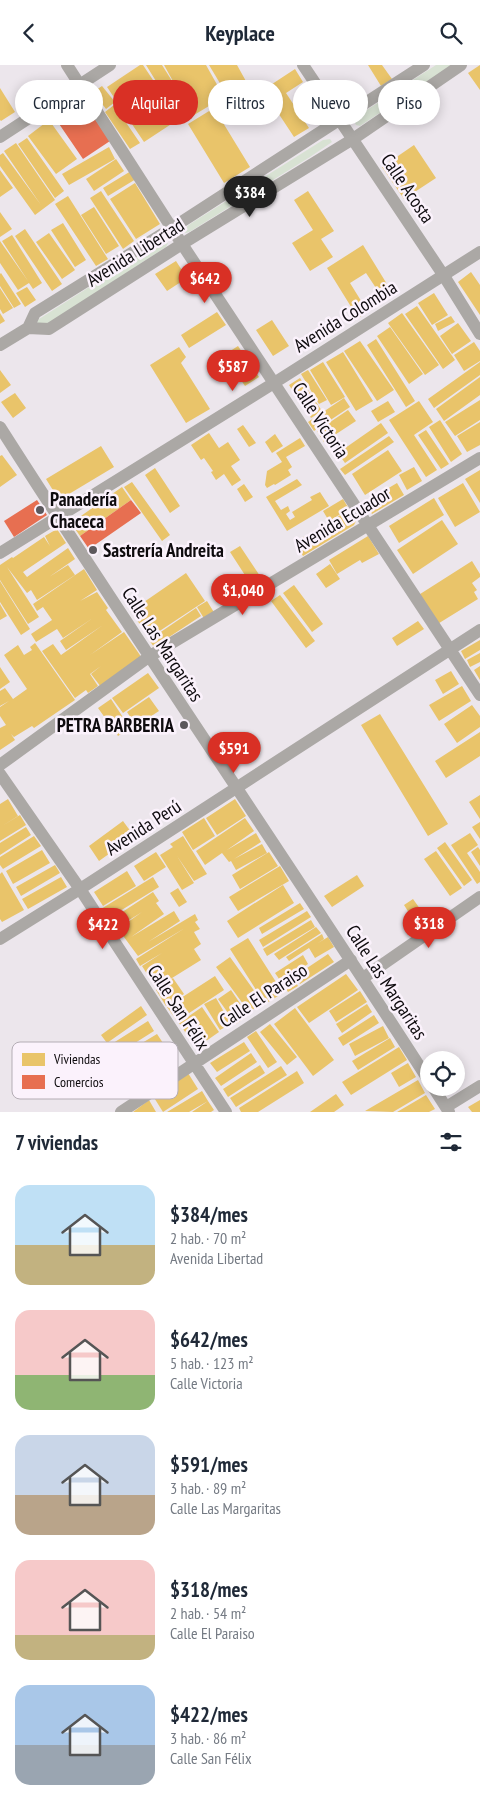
<!DOCTYPE html>
<html lang="es">
<head>
<meta charset="utf-8">
<style>
  body { margin:0; font-family:"PT Sans Narrow",sans-serif; background:#f6f6f7; color:#1f2937; height:100vh; display:flex; flex-direction:column; font-size:19px; white-space:nowrap }
  * { box-sizing:border-box; margin:0 }
  p { font-size:16px; color:#747a83 }
  .icon { flex:none; width:28px; height:28px; fill:none; stroke:currentColor; stroke-width:2; stroke-linecap:round; stroke-linejoin:round }
  .map { position:relative; height:1047px; overflow:hidden }
  .details { display:flex; flex-direction:column; background:#fff; flex:1 }
  .details>* { flex:none }
  .hud { position:absolute; left:15px; top:15px; width:450px; height:45px; display:flex; gap:10px }
  .tools { position:absolute; left:420px; top:986px; display:grid; gap:10px }
  .tools a { display:grid; place-items:center; width:45px; height:45px; border-radius:50%; background:#fff; box-shadow:0 2px 12px #0003; font-size:25px }
  .price { position:absolute; translate:-50% -42px; padding:0 11px; border-radius:18px; background:#d93025; color:#fff; font-size:16px; line-height:32px; filter:drop-shadow(0 1px 2px #0008) }
  .price::after { content:''; position:absolute; left:50%; top:30px; width:15px; height:11px; margin-left:-8px; background:inherit; clip-path:polygon(0 0,100% 0,50% 100%) }
  .price.active { background:#222; color:#fff }
  ul { padding:0; list-style:none }
  li { display:flex; align-items:center; gap:15px; height:125px; padding:0 15px }
  li span { display:grid; place-items:center; flex:none; width:140px; height:100px; border-radius:15px; color:#555 }
  li>.icon { margin-inline-start:auto }
  span .icon { width:60px; height:60px; fill:#fffc; stroke-width:1 }
  li b { font-size:21px }
  h2 { display:flex; justify-content:space-between; align-items:center; height:60px; padding:0 15px; font-size:21px }
  .pill { padding:0 18px; border-radius:22px; background:#fff; box-shadow:0 2px 12px #0003; font-size:18px; line-height:45px }
  .pill.active { background:#d93025; color:#fff }
  header { display:flex; justify-content:space-between; align-items:center; height:65px; padding:0 15px; background:#fff; font-size:22px; font-weight:700 }
  .map>svg:first-child { display:block }
</style>
</head>
<body>
<header><svg class="icon" aria-label="back" viewBox="0 0 24 24"><path d="M15 5l-7 7 7 7"/></svg>Keyplace<svg class="icon" aria-label="search" viewBox="0 0 24 24"><circle cx="10" cy="10" r="6"/><path d="M15 15l6 6"/></svg></header>
<div class="map">
<svg width="480" height="1047" viewBox="0 0 480 1047">
  <rect width="100%" height="100%" fill="#ece6ec"/>
  <path fill="#d8e2d3" d="M436 0H452L360 61 356 60 354 56 356 52Z
    M330 74 332 77 310 92 191 166 186 168 182 166 190 159 323 75Z
    M163 175 168 178 166 182 46 260H38L37 257 39 254Z"/>
  <path fill="#e9c46a" d="M140 0H143L179 54 144 77 107 22Z
    M146 0H162L179 27 164 0H206L224 32 194 50 184 34 172 42Z
    M209 0H237L247 18 227 30Z
    M368 0H382L392 14 381 21Z
    M480 0V25L468 8Z
    M295 4 303 17 286 28 309 63 294 72 263 25Z
    M102 21 115 37 106 44 93 27Z
    M0 23 15 47 1 56 0 55Z
    M114 40 140 78 130 84 105 47Z
    M214 43 250 102 224 118 188 59Z
    M49 55 77 94 56 109 28 71Z
    M27 73 64 126 55 133 18 79Z
    M16 78 55 135 35 150 0 101V90L3 88 41 140 4 86Z
    M414 80 436 113 404 134 382 102Z
    M109 82 115 94 69 120 62 109Z
    M116 94 124 106 94 126 86 114Z
    M0 105 13 123 0 132Z
    M131 106 136 114 108 131 103 123Z
    M135 118 160 159 136 174 110 134Z
    M101 126 134 176 123 184 90 133Z
    M308 126 334 166 321 174 333 192 310 206 292 178 313 165 294 135Z
    M68 131 108 194 96 201 55 139Z
    M94 142 119 181 106 189 81 150Z
    M0 147 12 164 0 172Z
    M63 158 86 195 75 202 51 165Z
    M25 164 62 219 52 226 15 171Z
    M49 168 75 205 62 214 36 177Z
    M12 170 42 218 33 224 29 218 18 225 0 198V176L28 216 2 176Z
    M363 180 390 224 376 223 366 208 350 218 368 247 358 253 327 203Z
    M176 196 187 213 167 226 155 209Z
    M471 207 480 220V250L458 217Z
    M1 208 21 239 14 243 0 221V209Z
    M27 222 36 235 25 242 16 228Z
    M0 223 13 243 3 249 0 244Z
    M434 228 448 250 432 260 418 238Z
    M417 241 455 295 443 304 405 249Z
    M217 247 226 260 189 283 181 270Z
    M0 248 5 256 0 259Z
    M402 248 439 300 425 310 388 258Z
    M451 251 455 257 438 266 435 259Z
    M272 255 289 281 273 291 256 265Z
    M458 258 471 276 452 289 440 271Z
    M390 262 423 309 409 319 377 271Z
    M376 274 415 336 406 342 367 280Z
    M360 276 394 325 377 336 344 286Z
    M474 277 480 286V296L464 306 454 290Z
    M238 281 259 312 245 321 224 290Z
    M179 282 186 292 181 298 210 344 186 358 150 300Z
    M343 287 373 336 356 346 326 297Z
    M323 297 345 332 331 340 310 305Z
    M480 297V310L434 343 428 334Z
    M0 305 11 320 0 328Z
    M308 305 327 335 319 339 301 309Z
    M480 312V330L444 356 436 344Z
    M300 313 322 346 311 353 289 320Z
    M15 328 26 343 13 353 1 337Z
    M344 333 350 342 314 366 308 357Z
    M480 335V355L455 371 445 357Z
    M388 336 395 347 378 357 371 346Z
    M419 336 433 357 414 370 437 405 426 412 389 355Z
    M348 345 356 356 324 377 317 366Z
    M440 355 462 389 451 397 429 362Z
    M480 357V380L467 387 457 371Z
    M381 358 388 368 345 398 338 388Z
    M243 360 256 378 249 382 237 364Z
    M426 365 449 399 441 404 418 370Z
    M209 368 219 383 228 377 240 395 231 401 241 415 232 421 224 409 216 415 211 407 213 406 204 393 201 395 191 380Z
    M275 369 283 381 272 388 265 377Z
    M389 371 394 377 345 410 340 404Z
    M300 373 305 381 286 392 292 402 288 405 291 410 275 420 274 419 267 423 265 420 267 406 282 397 276 388Z
    M101 381 114 402 59 435 46 414Z
    M388 385 402 406 365 430 352 409Z
    M2 390 17 410 0 422V391Z
    M414 402 422 416 407 425 399 410Z
    M155 403 180 441 170 448 145 410Z
    M480 405V438L465 414Z
    M297 414 302 420 275 436 281 445 288 441 290 446 286 449 290 455 295 452 292 447 312 435 310 432 320 427 329 441 287 466 266 432Z
    M132 417 170 470 162 476 124 422Z
    M397 418 404 430 372 449 365 437Z
    M463 418 480 447 455 462 438 433Z
    M244 419 253 432 245 437 237 424Z
    M122 422 131 435 80 471 71 458Z
    M434 433 444 450 399 478 389 461Z
    M343 434 349 444 329 456 323 446Z
    M349 445 356 456 354 460 303 491 295 477Z
    M442 455 458 479 413 509 397 485Z
    M57 464 66 478 23 507 27 512 68 483 75 494 49 512 68 500 75 510 37 535 31 525 27 528 7 502 39 552 28 559 0 515V500L12 492 13 493 44 472 50 481 45 471Z
    M368 471 379 489 362 498 360 495 337 509 329 495Z
    M240 481 262 514 252 521 230 487Z
    M472 496 480 509V512L472 518 477 525 474 527 478 534 436 560 417 531Z
    M330 499 340 514 326 523 316 509Z
    M84 504 97 525 80 536 97 527 108 543 106 545 122 567 90 590 124 567 142 593 101 622 91 609 101 601 90 609 98 621 88 628 86 625 75 633 42 586 53 579 61 590 103 560 66 585 60 576 93 553 63 573 57 564 36 577 31 569 52 555 43 542 37 546 33 539Z
    M186 508 205 536 149 573 131 546Z
    M0 516 30 564 21 570 0 537Z
    M294 520 323 559 312 567 283 528Z
    M280 530 315 576 306 583 271 536Z
    M207 536 215 549 205 555 197 542Z
    M0 539 7 551 0 555Z
    M196 543 201 551 154 582 149 575Z
    M418 556 424 564 397 581 392 573Z
    M480 575V585L465 594 461 586Z
    M35 578 75 635 34 663 32 661 14 672 11 669 15 675 0 685V663L6 660 0 651V642L9 636 0 641V626L5 623 13 634 27 624 4 590 18 580 24 590 32 585 30 582Z
    M480 588V597L470 602 467 595Z
    M480 601V615L474 605Z
    M0 602 10 617 0 624Z
    M451 606 459 619 443 629 435 615Z
    M148 608 159 623 123 648 112 633Z
    M462 621 471 636 439 656 429 640Z
    M149 632 159 646 136 661 127 647Z
    M111 634 130 663 118 671 98 643Z
    M472 640 480 651V662L457 678 444 659Z
    M380 649 448 759 428 771 361 660Z
    M480 667V691L446 713 435 696Z
    M480 730V754L469 737Z
    M8 734 18 751 2 761 20 750 26 760 0 776V739Z
    M235 734 246 751 217 770 206 753Z
    M204 753 215 771 193 785 182 767Z
    M245 753 254 766 227 785 256 768 261 777 234 794 262 779 267 788 236 805 231 796 229 797 222 788 205 800 196 786Z
    M123 756 134 771 99 796 89 781Z
    M480 757V774L472 762Z
    M26 762 31 770 0 790V778Z
    M470 768 478 780 467 788 480 807V817L477 819 451 780Z
    M34 771 41 781 3 804 0 800V792Z
    M183 771 207 809 194 816 177 791 194 818 182 825 160 790 173 782 170 779Z
    M445 777 472 815 464 821 437 783Z
    M478 782 480 785V801L471 787Z
    M42 785 50 798 13 819 6 806Z
    M436 786 462 823 450 831 424 794Z
    M156 787 166 802 144 816 134 801Z
    M269 787 278 801 240 824 232 810Z
    M55 800 60 808 21 831 16 822Z
    M280 801 289 816 238 846 229 832Z
    M127 806 136 821 103 841 94 827Z
    M2 807 24 845 2 857 0 854V809Z
    M357 810 364 821 332 842 324 831Z
    M61 812 67 822 28 844 22 834Z
    M153 812 159 822 107 854 101 844Z
    M283 820 294 838 238 873 227 856Z
    M178 823 187 837 179 842 170 828Z
    M153 827 159 836 156 838 164 849 131 872 174 846 180 856 148 877 195 849 198 855 195 857 200 864 194 867 201 879 194 884 201 895 156 923 142 901 162 888 140 901 136 894 185 863 138 891 118 864 142 847 115 864 110 855Z
    M413 834 428 855 418 862 404 840Z
    M300 838 304 844 262 869 259 863Z
    M307 846 311 852 263 882 259 875Z
    M311 855 315 862 267 891 263 884Z
    M316 862 321 868 279 895 274 889Z
    M322 869 324 874 318 878 328 872 334 882 315 893 309 883 289 896 286 892Z
    M248 873 283 928 265 939 230 884Z
    M328 889 334 897 300 919 295 911Z
    M303 890 308 899 291 910 298 921 288 927 275 908Z
    M230 892 263 938 249 947 216 902Z
    M346 909 358 925 309 958 297 942Z
    M215 911 224 925 177 956 167 942Z
    M173 913 184 929 166 941 156 925Z
    M231 925 248 950 236 959 218 934Z
    M360 926 367 937 336 957 329 946Z
    M216 933 231 959 220 965 204 939Z
    M367 939 372 947 342 968 336 959Z
    M141 941 147 950 107 978 101 970Z
    M202 942 219 967 196 983 179 958Z
    M295 943 334 995 313 1011 274 959Z
    M374 950 379 958 343 981 338 973Z
    M148 956 154 966 116 990 110 980Z
    M270 959 297 992 287 1000 260 967Z
    M383 961 389 973 355 991 349 979Z
    M256 966 277 997 268 1003 247 972Z
    M157 969 165 981 124 1006 117 993Z
    M390 973 395 982 358 1005 352 996Z
    M244 977 250 986 217 1007 210 998Z
    M399 982 407 995 351 1030 342 1017Z
    M171 983 178 994 126 1027 119 1015Z
    M251 988 257 997 221 1021 215 1013Z
    M408 998 416 1012 399 1022 391 1008Z
    M260 1000 265 1008 228 1032 223 1024Z
    M281 1001 287 1010 236 1042 230 1033Z
    M297 1006 304 1018 258 1047H241L239 1043Z
    M188 1008 198 1024 163 1047 153 1031Z
    M418 1015 425 1028 393 1047 365 1046Z
    M202 1026 208 1036 189 1047H167Z
    M336 1029 344 1040 334 1047H310Z
    M426 1030 435 1044 429 1047H397Z
    M149 1035 156 1047H133Z
    M480 1035V1047H472L468 1042Z
    M208 1036 214 1045 211 1047H192Z"/>
  <path fill="#e76f51" d="M80 32 110 76 83 94 53 50Z
    M37 435 47 450 14 472 4 456Z
    M131 435 141 448 89 484 80 471Z"/>
  <g fill="none" stroke-linecap="round" stroke-linejoin="round">
    <path stroke="#aba8a5" stroke-width="12" d="M67 0 182 179 480 630
      M303 0 444 211 480 269
      M0 72 110 0
      M28 263 49 264 182 179 353 74 461 0
      M0 280 28 263 35 248 172 163 424 0
      M0 362C140 582 288 796 429 1016
      M0 488 274 318 480 187
      M0 700 150 591 480 393
      M0 709 80 824 226 1047
      M0 874 80 824 480 565
      M363 913 480 832
      M433 1022 449 1047
      M446 1042 480 1021
      M121 1047 351 895"/>
  </g>
  <g fill="#5c585c" stroke="#fbf2fc" stroke-width="2">
    <circle cx="40" cy="445" r="5"/>
    <circle cx="93" cy="485" r="5"/>
    <circle cx="184" cy="660" r="5"/>
  </g>
  <g text-anchor="middle" dominant-baseline="central" stroke-width="5" stroke-linejoin="round" paint-order="stroke">
    <g font-size="19" fill="#0e0b0e" stroke="#fbf2fc">
      <text transform="translate(408 123) rotate(56)">Calle Acosta</text>
      <text transform="translate(135 187) rotate(-32)">Avenida Libertad</text>
      <text transform="translate(345 251) rotate(-32)">Avenida Colombia</text>
      <text transform="translate(321 355) rotate(57)">Calle Victoria</text>
      <text transform="translate(342 454) rotate(-31)">Avenida Ecuador</text>
      <text transform="translate(163 579) rotate(57)">Calle Las Margaritas</text>
      <text transform="translate(143 762) rotate(-33)">Avenida Perú</text>
      <text transform="translate(387 917) rotate(57)">Calle Las Margaritas</text>
      <text transform="translate(263 930) rotate(-33)">Calle El Paraiso</text>
      <text transform="translate(179 942) rotate(57)">Calle San Félix</text>
    </g>
    <g font-size="19" font-weight="bold" fill="#0e0b0e" stroke="#fbf2fc" text-anchor="start">
      <text x="50" y="434">Panadería<tspan x="50" dy="22">Chaceca</tspan></text>
      <text x="103" y="485">Sastrería Andreita</text>
      <text x="174" y="660" text-anchor="end">PETRA BARBERIA</text>
    </g>
  </g>
  <rect x="12" y="977" width="166" height="57" rx="8" fill="#fbf2fc" stroke="#b4adb5" stroke-width="1"/>
  <rect x="22" y="988" width="23" height="13" fill="#e9c46a"/>
  <rect x="22" y="1010" width="23" height="14" fill="#e76f51"/>
  <g font-size="14" fill="#0e0b0e">
    <text x="54" y="999">Viviendas</text>
    <text x="54" y="1022">Comercios</text>
  </g>
</svg>
<div class="tools">
<a><svg class="icon" aria-label="locate" viewBox="0 0 24 24"><circle cx="12" cy="12" r="6"/><path d="M12 2v4M12 18v4M2 12h4M18 12h4"/></svg></a>
</div>
<b class="price active" style="left:250px;top:153px">$384</b>
<b class="price" style="left:205px;top:239px">$642</b>
<b class="price" style="left:233px;top:327px">$587</b>
<b class="price" style="left:243px;top:551px">$1,040</b>
<b class="price" style="left:234px;top:709px">$591</b>
<b class="price" style="left:429px;top:884px">$318</b>
<b class="price" style="left:103px;top:885px">$422</b>
<div class="hud">
<a class="pill">Comprar</a>
<a class="pill active">Alquilar</a>
<a class="pill">Filtros</a>
<a class="pill">Nuevo</a>
<a class="pill">Piso</a>
</div>
</div>
<section class="details">
<h2>7 viviendas<svg class="icon" aria-label="filters" viewBox="0 0 24 24"><path d="M4 7h16M4 17h16"/><circle cx="9" cy="7" r="2"/><circle cx="15" cy="17" r="2"/></svg></h2>
<ul>
<li><span style="background:linear-gradient(#bfe0f5 60%,#c2b280 0)"><svg class="icon" aria-label="home" viewBox="0 0 24 24"><path d="M3 11l9-7 9 7M6 9v11h12V9"/></svg></span><div><b>$384/mes</b><p>2 hab. · 70 m²</p><p>Avenida Libertad</p></div></li>
<li><span style="background:linear-gradient(#f6c9c9 65%,#8fb573 0)"><svg class="icon" aria-label="home" viewBox="0 0 24 24"><path d="M3 11l9-7 9 7M6 9v11h12V9"/></svg></span><div><b>$642/mes</b><p>5 hab. · 123 m²</p><p>Calle Victoria</p></div></li>
<li><span style="background:linear-gradient(#c9d6e8 60%,#b9a48a 0)"><svg class="icon" aria-label="home" viewBox="0 0 24 24"><path d="M3 11l9-7 9 7M6 9v11h12V9"/></svg></span><div><b>$591/mes</b><p>3 hab. · 89 m²</p><p>Calle Las Margaritas</p></div></li>
<li><span style="background:linear-gradient(#f6c9c9 75%,#c2b280 0)"><svg class="icon" aria-label="home" viewBox="0 0 24 24"><path d="M3 11l9-7 9 7M6 9v11h12V9"/></svg></span><div><b>$318/mes</b><p>2 hab. · 54 m²</p><p>Calle El Paraiso</p></div></li>
<li><span style="background:linear-gradient(#a9c7e8 60%,#9aa5b1 0)"><svg class="icon" aria-label="home" viewBox="0 0 24 24"><path d="M3 11l9-7 9 7M6 9v11h12V9"/></svg></span><div><b>$422/mes</b><p>3 hab. · 86 m²</p><p>Calle San Félix</p></div></li>
</ul>
</section>
</body>
</html>
